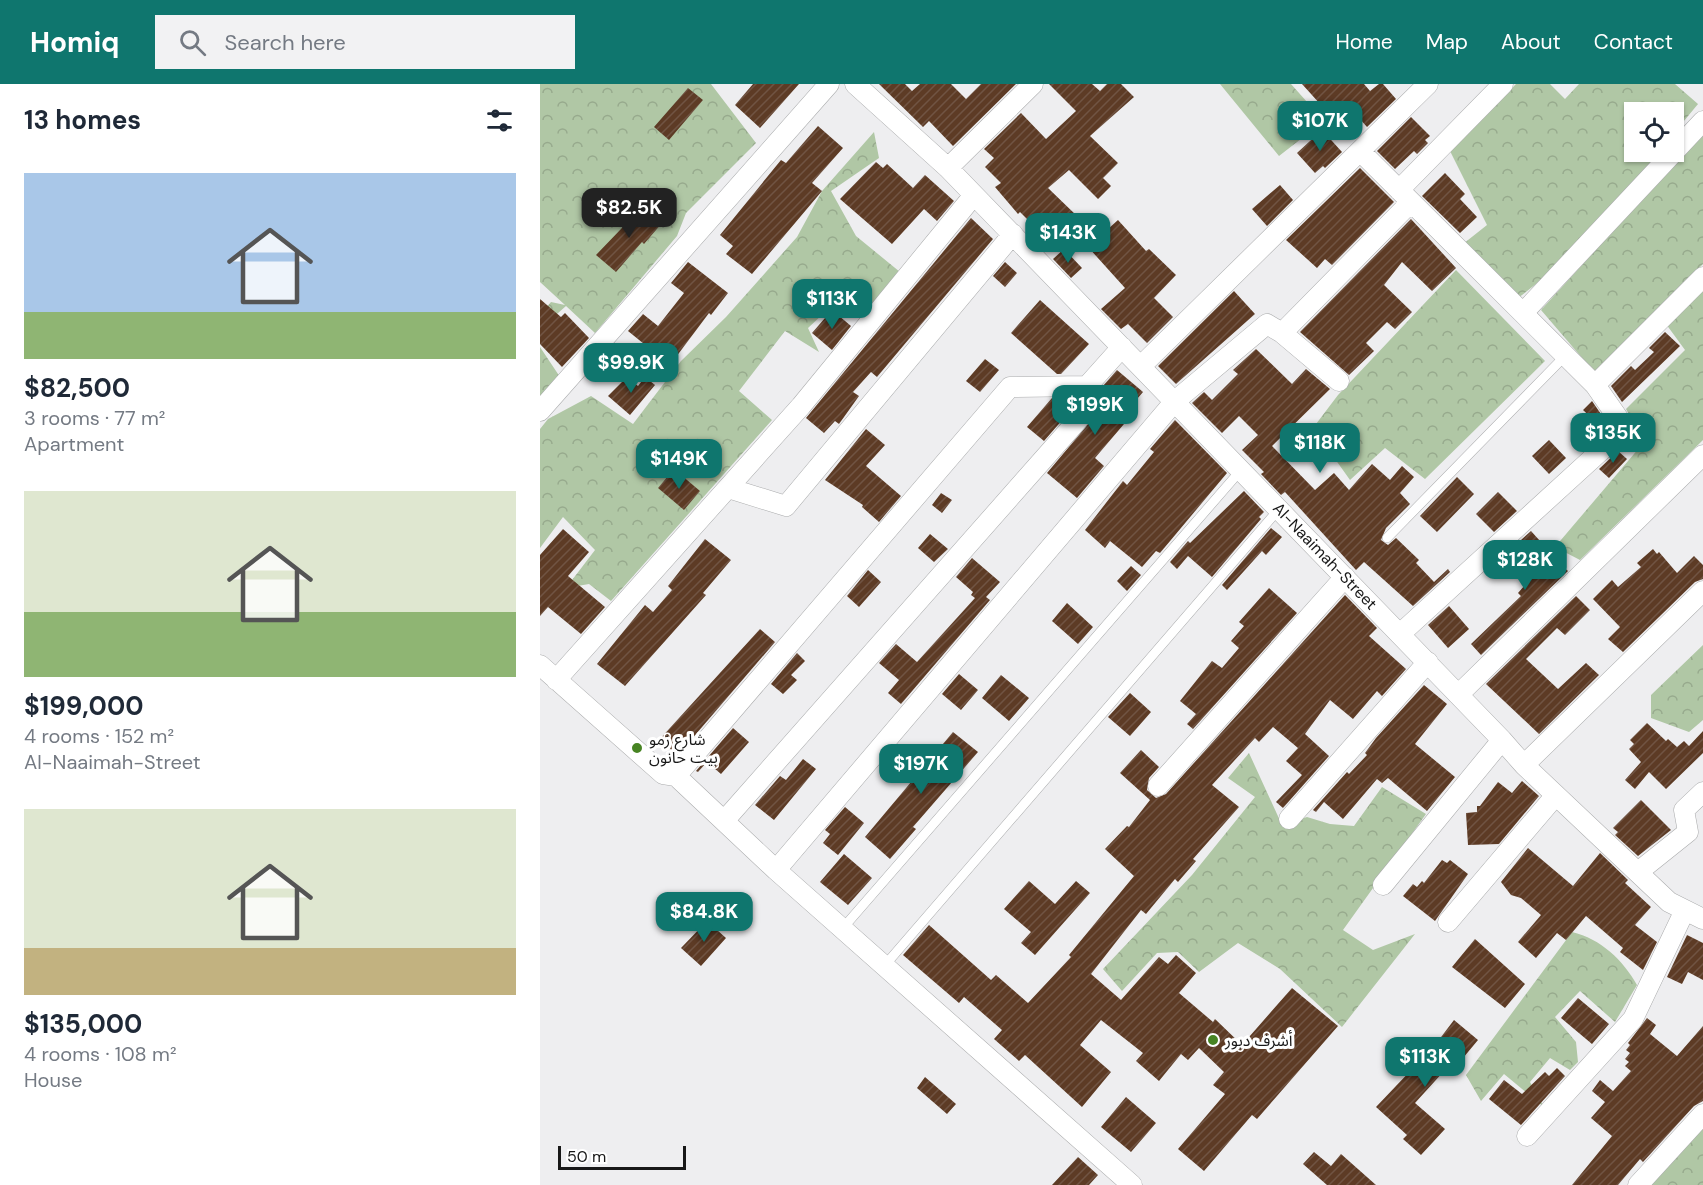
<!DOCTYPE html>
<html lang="en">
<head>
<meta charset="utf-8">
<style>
  body { margin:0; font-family:"DM Sans","Noto Sans Arabic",sans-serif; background:#f2f2f3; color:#1f2937; height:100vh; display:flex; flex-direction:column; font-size:22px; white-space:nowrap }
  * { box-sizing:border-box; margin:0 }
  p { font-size:20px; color:#747a83 }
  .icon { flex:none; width:33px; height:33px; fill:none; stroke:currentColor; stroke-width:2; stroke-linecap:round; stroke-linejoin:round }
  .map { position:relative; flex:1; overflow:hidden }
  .drawer { display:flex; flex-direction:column; background:#fff; width:540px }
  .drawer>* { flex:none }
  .fabs { position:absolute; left:1084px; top:18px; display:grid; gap:12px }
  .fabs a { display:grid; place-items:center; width:60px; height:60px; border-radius:0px; background:#fff; box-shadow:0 2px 4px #0004; font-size:30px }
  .scale { position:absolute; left:18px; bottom:15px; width:128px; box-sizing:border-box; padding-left:6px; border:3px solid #181818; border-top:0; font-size:16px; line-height:21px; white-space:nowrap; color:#181818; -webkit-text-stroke:4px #fff; paint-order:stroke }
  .price { position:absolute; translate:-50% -51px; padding:0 14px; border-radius:12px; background:#0f766e; color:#fff; font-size:20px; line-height:39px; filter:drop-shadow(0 2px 3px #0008) }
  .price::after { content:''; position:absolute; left:50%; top:36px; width:18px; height:14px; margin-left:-9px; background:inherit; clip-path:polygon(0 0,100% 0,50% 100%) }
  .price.selected { background:#222; color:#fff }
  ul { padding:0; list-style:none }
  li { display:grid; align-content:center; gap:12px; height:318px; padding:0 24px }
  li span { display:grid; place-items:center; height:186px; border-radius:0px; color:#555 }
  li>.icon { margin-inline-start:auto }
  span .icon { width:108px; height:108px; fill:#fffc; stroke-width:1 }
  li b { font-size:26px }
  h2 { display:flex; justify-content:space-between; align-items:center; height:72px; padding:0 24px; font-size:26px }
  header { display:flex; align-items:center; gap:36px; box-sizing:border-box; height:84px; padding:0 30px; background:#0f766e; color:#fff }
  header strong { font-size:28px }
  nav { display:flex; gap:33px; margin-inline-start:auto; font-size:21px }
  .search { width:420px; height:54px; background:#f2f2f3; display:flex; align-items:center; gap:15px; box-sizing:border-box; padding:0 21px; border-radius:0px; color:#747a83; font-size:22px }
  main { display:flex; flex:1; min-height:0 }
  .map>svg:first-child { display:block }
</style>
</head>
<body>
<header>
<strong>Homiq</strong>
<div class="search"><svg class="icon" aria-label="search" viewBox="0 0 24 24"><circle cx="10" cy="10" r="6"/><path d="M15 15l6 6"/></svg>Search here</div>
<nav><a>Home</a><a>Map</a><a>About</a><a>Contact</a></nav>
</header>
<main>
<section class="drawer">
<h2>13 homes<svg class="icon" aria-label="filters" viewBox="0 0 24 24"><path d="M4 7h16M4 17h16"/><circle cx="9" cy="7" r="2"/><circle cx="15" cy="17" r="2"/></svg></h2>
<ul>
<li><span style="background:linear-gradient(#a9c7e8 75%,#8fb573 0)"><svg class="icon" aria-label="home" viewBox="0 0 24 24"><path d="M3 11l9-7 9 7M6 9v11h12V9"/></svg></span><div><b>$82,500</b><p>3 rooms · 77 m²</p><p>Apartment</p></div></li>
<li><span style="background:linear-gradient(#dfe7d0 65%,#8fb573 0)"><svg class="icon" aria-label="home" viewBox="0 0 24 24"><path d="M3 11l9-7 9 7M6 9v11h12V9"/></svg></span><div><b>$199,000</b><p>4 rooms · 152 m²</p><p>Al-Naaimah-Street</p></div></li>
<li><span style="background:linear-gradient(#dfe7d0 75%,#c2b280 0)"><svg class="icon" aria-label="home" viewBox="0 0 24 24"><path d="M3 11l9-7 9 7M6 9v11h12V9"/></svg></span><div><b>$135,000</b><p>4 rooms · 108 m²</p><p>House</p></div></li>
</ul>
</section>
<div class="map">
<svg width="1163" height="1101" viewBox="0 0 1163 1101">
  <defs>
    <pattern id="forest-crowns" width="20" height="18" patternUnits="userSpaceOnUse" patternTransform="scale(1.5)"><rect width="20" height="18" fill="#b0c7a5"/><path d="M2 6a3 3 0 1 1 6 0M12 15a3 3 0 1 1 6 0" fill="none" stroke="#97aa8d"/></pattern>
    <pattern id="building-hatch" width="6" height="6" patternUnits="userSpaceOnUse" patternTransform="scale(1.5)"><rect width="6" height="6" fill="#5d3b25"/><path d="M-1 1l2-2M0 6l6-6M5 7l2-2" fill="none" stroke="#705443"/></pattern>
  </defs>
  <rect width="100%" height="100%" fill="#eeeef0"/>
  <path fill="url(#forest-crowns)" d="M0 0H171L216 59 146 129 137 152 55 249 26 222 0 245V231L11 218 25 221 0 198Z
    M680 0H751L784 37 739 72Z
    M976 0H1010L1025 15 1039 0H1135L1158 20 1134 49V28H1095V68H1119C1077 119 1031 175 978 214L923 160 947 141 910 67Z
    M334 48 339 74 291 107 316 152 360 188 324 235 298 216 268 244 279 268 245 247 199 307 232 336 71 517 49 500 26 504 55 466 23 433 0 464V345L8 335 51 312 93 340 141 277 186 233 257 153 282 107Z
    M1163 48V180L1055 289 1001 226Z
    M916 186 1005 277 885 395 845 364 810 396 773 344 798 311Z
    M1163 203V356L1040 476 1015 463 1105 357 1086 325 1145 266 1126 240Z
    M0 263 20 293 0 314Z
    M1163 561V636L1149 648 1111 634V611Z
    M709 669 742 741 767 733 790 740 814 742 842 703 886 730 803 846 833 866 875 850 802 943 740 885 698 859 659 888 638 868 617 869 582 907 563 885 652 791 715 713 688 694Z
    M1032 848C1061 855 1083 876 1097 901L1075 938 1040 907 1015 933 1036 958 1038 978 1030 986 1010 974 990 998 1004 1023 964 990 941 1017 926 991Z
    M1163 1037V1101H1110Z"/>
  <path fill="url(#building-hatch)" d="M213 0H259L220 44 195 21Z
    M339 0H365L372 7 380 0H411L426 15 441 0H476L413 62 389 37 383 43Z
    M509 0H552L560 7 567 0H581L594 13 550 52 578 79 563 94 571 102 558 115 529 86 508 104 537 132 511 159 480 128 478 130 455 103 461 99 445 83 454 74 444 65 481 29 506 55 536 27Z
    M762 0H824L830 7 839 0H843L856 15 827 43 805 18 790 31Z
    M148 4 163 16 129 56 114 43Z
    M871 33 890 52 885 56 888 59 877 70 874 67 855 85 837 67Z
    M278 42 303 64 272 99 282 107 212 190 186 170 193 162 180 151 241 76 246 79Z
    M782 46 802 68 785 84 783 82 775 89 757 69Z
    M336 78 343 84 347 80 373 104 385 91 414 117 397 137 384 125 352 160 300 115Z
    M820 84 854 118 792 181 785 175 777 184 746 156Z
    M905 89 925 110 920 115 937 133 920 149 882 112Z
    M740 101 753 116 727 142 712 125Z
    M103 122 122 139 104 160 102 158 76 188 56 171Z
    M431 134 453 155 337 293 331 288 313 308 319 312 299 340 295 337 284 349 266 334Z
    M871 135 916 184 892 207 862 178 844 201 872 228 855 245 847 238 826 259 834 267 809 291 760 248Z
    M578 136 606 167 609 165 636 191 614 214 633 233 607 259 588 240 581 245 561 225 585 204 548 163Z
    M524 165 542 184 531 194 513 175Z
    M148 178 188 209 171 231 169 229 130 281 88 247 103 230 118 242 144 209 131 199Z
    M465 178 477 189 465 203 453 192Z
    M694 207 715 230 636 300 618 282Z
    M0 215 21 233 25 229 49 254 22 283 0 260Z
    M500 216 549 260 521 290H517L471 249Z
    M292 226 311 242 292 266 272 249Z
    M1125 248 1140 262 1082 318 1071 302 1091 282 1095 286 1114 268 1109 264Z
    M716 265 752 300 766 285 790 305 732 362 775 406 794 389 809 406 832 380 850 396 862 382 874 393 860 409 870 420 846 444 841 456 848 461 856 454 879 476 876 479 894 498 908 485 910 488 873 522 824 478 816 486 745 408 741 411 721 390 724 388 702 366 718 351 699 332 682 349 652 319 664 308 672 316 698 290 693 286Z
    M445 275 459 286 440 308 426 297Z
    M577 286 603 308 579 336 584 340 555 374 564 382 537 414 507 389 565 320 555 311Z
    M87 293 98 302 105 293 115 301 90 331 68 312Z
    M512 314 519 317 521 326 518 329 524 334 504 357 487 343Z
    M1052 317 1065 336 1059 341 1043 326Z
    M635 336 687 389 620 469 616 467 602 483 570 457 565 464 545 446 583 397 587 401 614 368 610 365Z
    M326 345 345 361 326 382 361 412 339 438 322 423 323 421 285 396Z
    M1009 356 1026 374 1009 390 992 372Z
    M1078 367 1087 375 1069 394 1059 385Z
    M134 385 160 407 144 426 118 404Z
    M917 393 934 410 897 448 880 432Z
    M704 407 724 428 719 433 721 435 672 493 648 472 637 485 630 478 648 457 650 459Z
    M958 408 977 427 954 448 936 430Z
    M401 409 412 416 402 429 392 421Z
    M731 444 742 453 726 471 722 467 687 506 682 501Z
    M23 445 49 468 28 492 65 523 41 550 8 523 0 532V471Z
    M991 447 1000 457 998 460 1028 487 941 571 931 560 981 512 978 509 999 485 976 462 971 465Z
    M390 450 408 465 394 478 378 464Z
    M165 455 191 476 163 509 166 511 85 602 57 580 105 521 113 528 132 506 128 502Z
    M1113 465 1117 470 1119 468 1137 489 1154 472 1163 481V495L1155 498 1083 568 1068 555 1080 543 1053 515 1072 496 1078 503 1101 483 1097 479Z
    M432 474 460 498 446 513 450 516 361 620 348 609 359 596 339 579 356 560 377 578 435 514 431 511 433 508 416 493Z
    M591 482 601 491 587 507 577 497Z
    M328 486 341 498 319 523 307 512Z
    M729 504 757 529 653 645 647 640 656 630 640 617 672 577 682 584 699 564 691 557 704 542 699 538Z
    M805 511 837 544 829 552 866 585 842 612 837 607 813 635 790 616 765 650 789 672 743 724 736 718 762 691 746 677 758 664 733 643 719 658 715 654 672 701 699 723 653 775 656 777 638 798 635 795 606 830 601 826 551 890 581 916 619 873 628 880 636 871 656 889 639 909 673 938 675 935 702 961 752 904 798 942 717 1035 712 1031 664 1087 638 1065 685 1010 673 1001 684 988 659 964 648 976 641 970 619 997 596 977 603 969 561 936 540 961 571 988 542 1023 485 971 479 977 454 955 462 946 424 913 419 919 363 871 389 841 451 896 456 891 488 919 531 873 529 871 594 792 565 765 587 742 589 743 610 716 580 689 601 666 619 683 609 694 607 706 616 714 626 710Z
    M1036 512 1050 526 1025 551 1017 544 986 575 1018 605 1046 579 1059 591 999 650 946 600Z
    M527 519 553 543 538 560 512 537Z
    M909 522 929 545 908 564 888 541Z
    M220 545 235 558 138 671 119 656Z
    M257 569 265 577 251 591 257 596 243 610 231 600Z
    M419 590 438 606 421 626 402 610Z
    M461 591 489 614 469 637 442 614Z
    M884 601 907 620 875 660 915 693 887 727 848 694 842 699 837 695 803 735 784 718 776 728 773 726 807 688 809 690 827 671 825 669 836 654Z
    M590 609 611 628 590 652 568 633Z
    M1107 639 1126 657 1128 655 1137 663 1144 657 1149 662 1163 647V669L1126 705 1109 688 1095 705 1085 696 1101 678 1089 665 1094 660 1090 656Z
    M193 644 209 658 181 690 167 678 158 688 156 687Z
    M413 648 438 668 373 743 376 745 350 775 325 753Z
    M263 675 276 685 234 736 215 721 240 692 246 696Z
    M982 697 999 712 959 760 928 761 926 729 937 728V722H940L958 698 972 709Z
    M1101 716 1131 746 1098 772 1075 751 1078 748 1073 744Z
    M305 723 324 739 298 771 283 759 290 750 285 746Z
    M988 764 1033 802 1060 769 1088 796 1085 799 1111 823 1095 841 1117 858 1103 886 1080 868 1083 864 1046 832 1026 856 1017 849 996 874 978 858 1001 831 981 814 971 811 961 798Z
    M304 770 332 794 308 821 280 798Z
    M902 776 907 779 910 776 928 790 895 837 863 812 873 800 877 803 882 797 884 799Z
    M489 797 515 820 536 797 550 809 495 871 481 859 491 848 464 825Z
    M167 837 186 854 161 882 141 864Z
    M1147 851 1163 859V896L1148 888 1142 900 1127 893Z
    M935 855 985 900 965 924 912 883Z
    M1038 914 1069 940 1052 960 1021 934Z
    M1107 934 1116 941 1110 950 1137 972 1163 942V1017L1154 1022 1103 1078 1100 1075 1078 1101H1032L1072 1052 1051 1034 1065 1018 1052 1007 1060 996 1073 1007 1091 987 1085 982 1089 978 1085 975 1090 969 1086 966 1090 961 1088 959Z
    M914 936 938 956 918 980 914 976 875 1019 905 1045 881 1071 863 1055 867 1051 836 1023 895 961Z
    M1017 984 1025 992 981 1041 949 1015 964 996 982 1010 1005 988 1009 992Z
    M385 993 416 1020 407 1030 377 1004Z
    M586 1013 616 1039 591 1068 561 1043Z
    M774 1068 791 1082 801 1070 836 1101H787L763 1080Z
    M538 1073 558 1091 549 1101H512Z"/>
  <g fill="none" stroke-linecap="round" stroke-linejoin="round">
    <defs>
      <path id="lane" d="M847 454 1025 272
        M303 844 701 386
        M346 880 739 425"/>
      <path id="street" d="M315 0 408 84 962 656 984 681 1129 818 1163 835
        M820 67 1055 301 1083 341 1067 361 860 550
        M408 84 493 0
        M859 106 963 0
        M983 229 1163 37
        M742 249 799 297
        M601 282 888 0
        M1055 301 1163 193
        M0 327 289 0
        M188 404 246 422 473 150
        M0 581 123 690 136 692 236 786 592 1101
        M16 596 261 322 434 111
        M919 610 1163 371
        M984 681 1163 507
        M136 692 470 303 547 302
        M618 702 805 493
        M749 735 888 578
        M184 737 538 336 531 320 582 263
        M236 786 635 317 727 240 742 249 871 118
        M1098 788 1148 748 1144 726 1163 708
        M843 801 962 656
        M908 838 1016 711
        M987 1052 1093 935 1145 826
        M1098 1101 1163 1030"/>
    </defs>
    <use href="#lane" stroke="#aaabac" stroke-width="10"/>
    <use href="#street" stroke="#aaabac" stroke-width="21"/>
    <use href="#lane" stroke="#fff" stroke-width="9"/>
    <use href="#street" stroke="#fff" stroke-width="20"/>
  </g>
  <g fill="#478423" stroke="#fff" stroke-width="2">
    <circle cx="97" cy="664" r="6"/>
    <circle cx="673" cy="956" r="6"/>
  </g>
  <g text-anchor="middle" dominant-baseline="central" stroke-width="6" stroke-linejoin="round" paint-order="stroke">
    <g font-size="16" fill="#181818" stroke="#fff">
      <text transform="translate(785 472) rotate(46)">Al-Naaimah-Street</text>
    </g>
    <g font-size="16" fill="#181818" stroke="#fff" text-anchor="start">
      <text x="109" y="655">شارع زمو<tspan x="109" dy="18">بيت حانون</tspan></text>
      <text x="685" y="956">أشرف دبور</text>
    </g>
  </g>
</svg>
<div class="fabs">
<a><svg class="icon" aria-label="locate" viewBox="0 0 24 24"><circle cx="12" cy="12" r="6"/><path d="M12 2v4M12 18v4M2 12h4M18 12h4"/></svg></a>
</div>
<div class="scale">50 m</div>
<b class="price" style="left:780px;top:68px">$107K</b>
<b class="price selected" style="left:89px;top:155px">$82.5K</b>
<b class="price" style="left:528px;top:180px">$143K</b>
<b class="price" style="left:292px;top:246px">$113K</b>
<b class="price" style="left:91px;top:310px">$99.9K</b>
<b class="price" style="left:555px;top:352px">$199K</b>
<b class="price" style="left:1073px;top:380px">$135K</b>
<b class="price" style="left:780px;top:390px">$118K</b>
<b class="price" style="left:139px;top:406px">$149K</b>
<b class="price" style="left:985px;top:507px">$128K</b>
<b class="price" style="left:381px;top:711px">$197K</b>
<b class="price" style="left:164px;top:859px">$84.8K</b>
<b class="price" style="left:885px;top:1004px">$113K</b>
</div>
</main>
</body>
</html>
